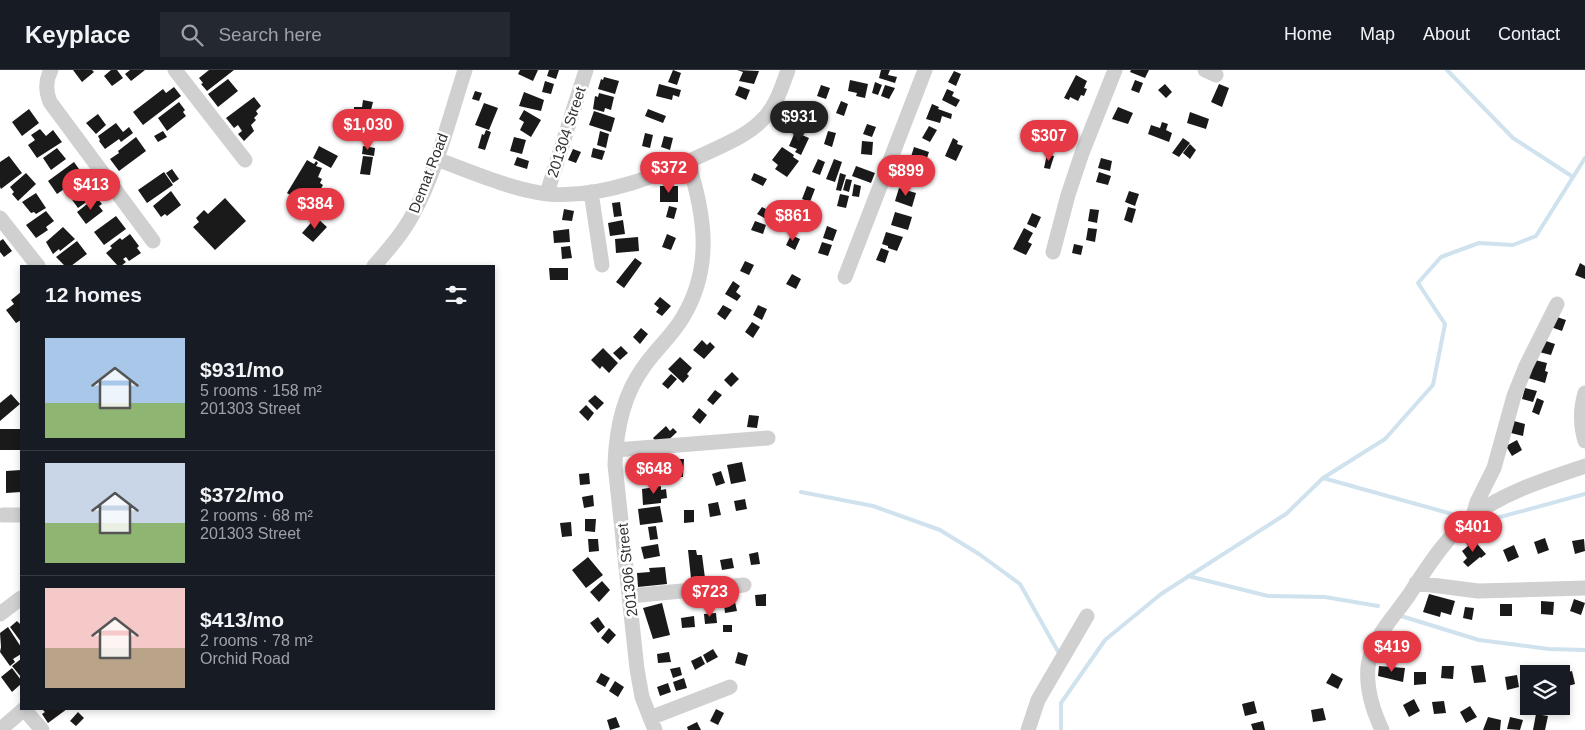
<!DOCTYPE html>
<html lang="en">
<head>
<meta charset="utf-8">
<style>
  body { margin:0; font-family:Arial,sans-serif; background:#242831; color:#f1f3f6; height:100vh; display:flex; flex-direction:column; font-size:19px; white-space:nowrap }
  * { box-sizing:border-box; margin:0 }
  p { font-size:16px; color:#9ea1a6 }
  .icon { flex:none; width:28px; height:28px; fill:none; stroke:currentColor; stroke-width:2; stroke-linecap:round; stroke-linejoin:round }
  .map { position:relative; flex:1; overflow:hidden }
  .sheet { position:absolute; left:20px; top:195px; width:475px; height:445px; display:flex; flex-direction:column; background:#171b24; border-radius:0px; box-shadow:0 2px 8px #0003 }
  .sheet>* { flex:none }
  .controls { position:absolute; left:1520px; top:595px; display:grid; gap:10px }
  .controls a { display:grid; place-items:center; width:50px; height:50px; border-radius:0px; background:#171b24; box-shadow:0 2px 8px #0003; font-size:25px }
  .price { position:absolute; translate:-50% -42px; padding:0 11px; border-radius:18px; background:#e63946; color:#fff; font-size:16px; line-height:32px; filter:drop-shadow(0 1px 2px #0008) }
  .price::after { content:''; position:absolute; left:50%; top:30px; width:15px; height:11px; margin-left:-8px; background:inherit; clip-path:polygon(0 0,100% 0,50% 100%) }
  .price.current { background:#222; color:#fff }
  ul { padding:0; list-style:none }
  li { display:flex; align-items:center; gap:15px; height:125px; padding:0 25px }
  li+li { border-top:1px solid #363941 }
  li span { display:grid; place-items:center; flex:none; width:140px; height:100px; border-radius:0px; color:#555 }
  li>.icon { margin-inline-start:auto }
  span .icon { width:60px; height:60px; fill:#fffc; stroke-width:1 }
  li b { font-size:21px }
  h2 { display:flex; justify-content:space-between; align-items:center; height:60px; padding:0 25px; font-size:21px }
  header { display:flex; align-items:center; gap:30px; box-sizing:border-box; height:70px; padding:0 25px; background:#171b24; border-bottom:1px solid #363941 }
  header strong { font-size:24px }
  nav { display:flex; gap:28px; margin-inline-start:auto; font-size:18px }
  .search { width:350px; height:45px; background:#242831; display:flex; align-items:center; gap:12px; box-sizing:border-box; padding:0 18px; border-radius:0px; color:#9ea1a6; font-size:19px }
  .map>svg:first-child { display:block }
</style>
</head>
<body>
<header>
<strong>Keyplace</strong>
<div class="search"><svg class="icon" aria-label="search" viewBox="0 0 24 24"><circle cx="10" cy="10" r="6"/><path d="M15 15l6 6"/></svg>Search here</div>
<nav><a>Home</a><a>Map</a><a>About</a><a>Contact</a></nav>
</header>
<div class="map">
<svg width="1585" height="660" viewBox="0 0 1585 660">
  <rect width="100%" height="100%" fill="#fff"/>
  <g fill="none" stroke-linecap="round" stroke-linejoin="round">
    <path stroke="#cfe2ee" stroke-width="4" d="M1447 0 1513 68 1573 107
      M1323 408 1452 444
      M801 422 873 436 940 460 979 484 1020 514 1060 585
      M1482 452 1585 424
      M1188 506 1268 526 1325 527 1378 536
      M1401 546 1479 570 1549 579 1585 580
      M1061 660V633L1105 570 1161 524 1286 444 1323 408 1385 369 1433 315 1445 254 1418 213 1441 187 1479 173 1513 175 1536 166 1585 88"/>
  </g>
  <path fill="#1a1a1a" d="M73 0H92L94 2 82 12Z
    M111 0H117L123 8 112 16 104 6Z
    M130 0H145L131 11 125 4Z
    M209 0H234L207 21 201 14 203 13 199 8Z
    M520 0H538L533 11 518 4Z
    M549 0H559L556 9 547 6Z
    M673 0 681 3 677 15 668 12Z
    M737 0 759 1 754 14 739 11 743 2Z
    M881 0H890L888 5 897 7 895 13 879 8Z
    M1131 0H1149L1145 8 1130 2Z
    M954 1 961 4 956 16 948 12Z
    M1076 5 1087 11 1084 18 1087 19 1084 26 1081 25 1078 31 1070 27 1069 30 1064 28Z
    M604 7 619 11 615 24 598 19 601 9 603 10Z
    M228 9 238 21 218 37 208 24Z
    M850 10 868 14 865 28 856 26 857 23 848 21Z
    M1135 10 1143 13 1139 23 1131 20Z
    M545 11 554 14 551 24 542 22Z
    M875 12 882 15 878 25 872 23Z
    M659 14 681 20 679 27 673 25 672 30 656 26Z
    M1165 14 1172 22 1166 28 1158 20Z
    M1219 14 1229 18 1222 37 1211 32Z
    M821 15 830 18 826 29 817 26Z
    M885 15 895 18 889 29 881 26Z
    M739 16 750 20 746 30 735 25Z
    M174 17 181 26 143 55 133 42 163 19 166 23Z
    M947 19 954 22 952 26 960 30 956 37 942 30Z
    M475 21 482 23 479 31 472 29Z
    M524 22 544 30 541 41 519 36Z
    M599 23 614 27 611 40 605 38 604 42 593 39 595 26 598 27Z
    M254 27 261 36 256 41 258 44 254 48 256 50 251 55 254 61 244 71 238 64 242 61 238 55 234 58 226 48Z
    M363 30 373 32 371 40 397 46 394 60 380 58 378 68 366 66 367 54 357 53 358 43H354V37H362Z
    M841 31 848 34 844 46 836 43Z
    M179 32 185 40 183 42 186 46 167 61 158 48Z
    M484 33 498 38 489 60 475 55Z
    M932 34 939 37 938 39 952 44 951 49 942 46 940 53 926 49Z
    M1118 37 1133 43 1128 54 1112 49Z
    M29 39 39 53 22 66 12 52Z
    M648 39 666 46 663 53 645 46Z
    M524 40 541 50 531 67 520 60 524 52 519 49Z
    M594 41 615 48 611 62 589 55Z
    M1190 42 1209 49 1206 59 1187 53Z
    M98 44 106 55 96 64 86 53Z
    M1028 52 1039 57 1031 74 1021 69Z
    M1162 52 1168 54 1166 60 1172 63 1169 72 1148 64 1151 55 1160 58Z
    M116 53 123 62 129 57 133 63 121 72 119 69 105 79 99 71 100 70 98 66Z
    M867 54 876 57 872 67 863 64Z
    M929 56 937 60 930 72 922 68Z
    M1040 58 1047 60 1042 74 1035 72Z
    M40 59 46 66 53 60 62 72 37 88 28 75 35 70 31 65Z
    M486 60 491 62 485 80 478 78 482 64 484 65Z
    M1048 60 1065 67 1061 81 1043 75Z
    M163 61 167 67 158 72 154 66Z
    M600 61 609 64 606 78 597 75Z
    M828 61 836 63 832 77 824 74Z
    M795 62 809 68 801 85 795 82 797 79 789 76Z
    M645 63 653 65 650 78 642 76Z
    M664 66 673 68 670 80 661 77Z
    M136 67 146 81 119 101 110 89 119 83 118 81Z
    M514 67 526 70 522 84 510 81Z
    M953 68 958 71 957 74 963 76 956 91 945 86Z
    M1183 68 1190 73 1179 87 1172 83Z
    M862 71 873 72 872 85 861 84Z
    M1190 74 1196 80 1190 89 1183 83Z
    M319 76 338 86 331 98 313 88Z
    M363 76 375 78 374 86 362 84Z
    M782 77 794 85 793 87 799 91 787 107 775 99 778 95 772 90Z
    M914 77 929 82 927 88 921 87 919 93 910 90Z
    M57 78 66 89 51 100 43 88Z
    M593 78 605 81 602 90 591 87Z
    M573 79 581 82 576 93 568 90Z
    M1047 84 1054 86 1050 99 1044 98Z
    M9 86 22 103 1 119 0 117V92Z
    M363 86 373 87 370 105 360 104Z
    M517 87 529 91 527 99 514 95Z
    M1101 88 1112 91 1110 101 1098 98Z
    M818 89 825 92 820 105 812 102Z
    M834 89 842 92 835 112 826 109Z
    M307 90 314 94 316 91 318 93 316 96 322 98 318 107 322 109 320 113 323 115 319 122 315 120 314 122 310 119 305 127 297 122 293 127 287 123Z
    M74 92 79 99 72 104 77 110 57 124 48 111Z
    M856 96 875 103 871 113 852 106Z
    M172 99 179 109 173 113 166 103Z
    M906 99 915 102 911 115 902 113Z
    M164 102 173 115 147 133 138 120Z
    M1099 102 1111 106 1108 115 1096 112Z
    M26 103 36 114 18 131 12 124 14 122 10 117Z
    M754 103 767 109 763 116 751 110Z
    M840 103 846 105 841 121 836 120Z
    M846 109 852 110 849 122 843 120Z
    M88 114 96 125 78 138 70 127Z
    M854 114 861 116 859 127 852 126Z
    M660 116H678V132H660Z
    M807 116 815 119 810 132 802 129Z
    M899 118 916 123 912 137 895 131Z
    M171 121 181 135 167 146 165 144 161 147 153 136Z
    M1129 121 1139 124 1135 136 1125 132Z
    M36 123 46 138 36 144 34 142 31 143 22 132Z
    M840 124 849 126 846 138 837 136Z
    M96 127 102 134 99 136 103 141 86 154 77 142Z
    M225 128 246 151 215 180 193 157 199 152 196 148 204 140 208 144Z
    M620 132 622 146 614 147 612 133Z
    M669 136 677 138 674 149 666 147Z
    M762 137 772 142 768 150 757 144Z
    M1128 137 1136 139 1132 153 1124 150Z
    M564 139 574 141 572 151 562 150Z
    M1090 139 1099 140 1097 153 1088 151Z
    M46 141 54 151 46 157 48 160 36 168 26 155Z
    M895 142 912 147 908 160 891 155Z
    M802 143 809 145 805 157 797 154Z
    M1032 143 1041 147 1036 158 1027 154Z
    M116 146 126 159 104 175 94 162Z
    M316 147 327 157 313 172 302 163Z
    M623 150 625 164 610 166 608 153Z
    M755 151 766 155 763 164 751 160Z
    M827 156 837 160 833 171 823 168Z
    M63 157 75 169 60 181 59 179 53 184 46 172Z
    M1024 158 1033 163 1028 172 1032 174 1026 185 1013 179Z
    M1088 158 1097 159 1095 172 1086 170Z
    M569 159 570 172 554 173 553 161Z
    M886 162 903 167 897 181 888 178V176L882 174Z
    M130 164 139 176 137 178 141 183 129 191 126 187 123 189 126 192 121 196H118L106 183 112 178 110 176 120 168 122 170Z
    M667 164 676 168 671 180 662 177Z
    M791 165 800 169 795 180 786 175Z
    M638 167 639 181 616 183 615 169Z
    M3 169 12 181 4 187 0 182V171Z
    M77 171 87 184 71 196H65L56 187Z
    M822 172 832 175 828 186 818 183Z
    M1074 174 1083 176 1081 185 1072 183Z
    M570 176 572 188 562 189 561 177Z
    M881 178 889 181 885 193 876 190Z
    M635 188 642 193 624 218 616 212Z
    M745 191 754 195 749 205 740 201Z
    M1580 193 1585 196V209L1575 205Z
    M549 198H568V210H550Z
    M792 204 801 209 796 219 786 214Z
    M733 211 740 216 736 222 741 226 737 231 725 224Z
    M21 222V250L16 253 6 240 14 234 11 230Z
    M660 227 671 236 662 246 656 242 659 238 654 234Z
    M723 235 732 240 725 250 717 244Z
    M758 235 767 239 762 250 753 245Z
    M1554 246 1566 250 1562 261 1551 257Z
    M752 252 760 257 753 268 745 262Z
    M641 258 648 264 640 274 633 267Z
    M702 270 707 275 710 272 715 277 704 289 693 280Z
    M1543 270 1555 274 1551 285 1539 282Z
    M621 276 628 283 620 290 613 283Z
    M603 278 618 293 609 303 602 296 600 299 591 290Z
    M680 287 692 298 687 304 689 306 683 313 668 299Z
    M1535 290 1547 293 1545 301 1548 302 1545 313 1525 307Z
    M732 302 739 309 731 317 724 310Z
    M671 304 677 309 668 319 662 314Z
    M1525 318 1537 321 1533 332 1522 329Z
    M715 320 722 325 713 335 707 330Z
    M11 324 20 334 0 351V333Z
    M595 325 604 333 597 340 588 331Z
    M1537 328 1544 331 1539 345 1532 342Z
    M586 335 594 343 588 351 579 342Z
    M699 338 707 345 700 354 692 347Z
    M749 345 759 346 757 358 747 357Z
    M1514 351 1525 354 1523 366 1511 363Z
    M666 356 670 361 673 358 677 362 661 377 653 368Z
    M0 359H21V380H0Z
    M1517 370 1522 380 1512 386 1506 376Z
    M660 385 662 408 648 409 646 386Z
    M669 389H684L683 407H669Z
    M742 392 746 411 731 414 727 395Z
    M21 400V422L6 423V401Z
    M721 401 725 413 716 416 712 404Z
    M589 403 590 414 580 415 579 404Z
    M661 416V420L666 419 667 428 661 429V433L643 435 642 419Z
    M593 425 594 436 584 438 582 427Z
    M745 429 747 439 736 441 734 431Z
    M718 432 721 445 710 447 708 434Z
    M660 436 663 452 640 455 638 439Z
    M684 440H694V452L684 453Z
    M585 449H596L595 462 585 461Z
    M571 452 572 466 562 467 560 453Z
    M656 456 658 469 650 470 648 457Z
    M1472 468 1486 484 1481 488 1480 487 1468 497 1463 492 1467 488 1462 481 1468 476 1466 473Z
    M1545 468 1549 480 1538 484 1534 472Z
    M588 469H598L599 481 589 482Z
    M1584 469 1585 481 1575 484 1572 471Z
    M658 474 660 486 644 489 641 477Z
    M1514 475 1519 487 1508 492 1503 480Z
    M688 480H696L697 485H702L705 508 694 509V507L691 508Z
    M758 482 760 494 751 495 749 484Z
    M588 487 603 505 586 518 572 500Z
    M732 488 734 498 722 500 720 490Z
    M665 497 667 514 638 517 637 503 650 502 649 498Z
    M602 511 610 520 599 532 590 522Z
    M766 524V536H756L755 525Z
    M1429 524 1455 531 1451 545 1441 542 1440 547 1423 542Z
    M1574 529 1585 533 1581 545 1570 541Z
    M1541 531 1554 532 1553 545 1541 544Z
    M735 532 737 541 725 543 724 534Z
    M662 533 670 565 653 569 643 538Z
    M1500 534H1512V546H1500Z
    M1465 537 1474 538 1472 550 1463 548Z
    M716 543 717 553 705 554 704 544Z
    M694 546 695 557 682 558 681 548Z
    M598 547 605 557 598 563 590 553Z
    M17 551 21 555V572L10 557Z
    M723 555H732V562H723Z
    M8 557 21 577V584L13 589 15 592 10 596 0 582 1 577 0 563Z
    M609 558 616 565 608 574 601 568Z
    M713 579 718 587 707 593 703 585Z
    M669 582 671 592 658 593 657 584Z
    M738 582 748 585 745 596 735 593Z
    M701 586 705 594 695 600 691 591Z
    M21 589V607L12 596Z
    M1483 595 1486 612 1474 613 1471 596Z
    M1379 596 1405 598 1403 612 1378 606Z
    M1442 596H1454L1453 609 1441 608Z
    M680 597 682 605 673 608 670 599Z
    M12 598 21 610V614L12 622 1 607Z
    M1572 601 1575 614 1568 616 1565 603Z
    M1414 602H1426V614L1414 615Z
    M601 603 610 608 605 617 596 612Z
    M1332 603 1343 609 1338 619 1326 613Z
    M1517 605 1519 617 1507 620 1505 607Z
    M684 608 687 618 676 621 673 612Z
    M615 611 624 617 618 627 609 621Z
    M668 613 671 622 660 626 657 617Z
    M1414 629 1420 641 1409 647 1403 635Z
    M1254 631 1257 643 1245 646 1242 634Z
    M1444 631 1446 643 1434 644 1432 632Z
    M1470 636 1477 647 1466 653 1460 642Z
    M1323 638 1326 650 1313 652 1311 640Z
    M42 639H67L48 653 42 644 45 642Z
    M716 639 724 643 718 655 710 651Z
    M78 642 84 648 76 656 70 651Z
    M1536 644 1548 646 1545 660H1533Z
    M616 647 620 657 610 660 607 650Z
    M1488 647 1501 650 1500 660H1483Z
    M1510 647 1523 650 1520 660 1507 659Z
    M1263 651 1265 660H1253L1251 654Z
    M697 652 701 660H688L687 657Z"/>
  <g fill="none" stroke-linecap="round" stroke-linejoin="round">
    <path stroke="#d0d0d0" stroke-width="15" d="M51 0C45 11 46 22 50 32L153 171
      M175 0 245 90
      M1205 0 1216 5
      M436 89C470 101 512 120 548 124 603 129 662 104 711 81 730 72 750 64 765 47 777 34 782 16 788 0
      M591 122 602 195
      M547 123 586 0
      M0 148 38 196
      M1053 182 1068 125 1082 83 1115 0
      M374 196C388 180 403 163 413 144 436 102 450 46 465 0
      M845 207 925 0
      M1585 323C1580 340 1580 354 1585 371
      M616 380 768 368
      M3 445H21
      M1473 446 1477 432 1494 398 1514 326 1526 296 1557 234
      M1416 513 1478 521 1585 518
      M630 526 744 515
      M0 544 21 528
      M650 648 730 617
      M0 660 24 639 42 660
      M655 660 642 627 637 599 615 395C616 361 622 327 643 298 655 280 672 266 683 247 713 197 705 145 688 92
      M1028 660 1038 630 1087 546
      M1382 660C1373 641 1366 619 1368 597 1371 569 1394 547 1409 525 1426 499 1448 464 1474 445 1507 421 1547 409 1585 396"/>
  </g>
  <g text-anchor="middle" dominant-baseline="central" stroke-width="5" stroke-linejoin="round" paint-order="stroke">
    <g font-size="15" fill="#333" stroke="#fff">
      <text transform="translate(566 62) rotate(-72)">201304 Street</text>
      <text transform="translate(428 103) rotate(-69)">Demat Road</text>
      <text transform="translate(627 500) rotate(-96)">201306 Street</text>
    </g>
  </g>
</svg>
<div class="controls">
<a><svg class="icon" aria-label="layers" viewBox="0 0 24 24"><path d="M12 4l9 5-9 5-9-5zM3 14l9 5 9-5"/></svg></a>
</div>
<b class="price current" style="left:799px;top:73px">$931</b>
<b class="price" style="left:368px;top:81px">$1,030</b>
<b class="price" style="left:1049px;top:92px">$307</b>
<b class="price" style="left:669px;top:124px">$372</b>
<b class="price" style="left:906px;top:127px">$899</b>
<b class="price" style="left:91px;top:141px">$413</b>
<b class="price" style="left:315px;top:160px">$384</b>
<b class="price" style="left:793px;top:172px">$861</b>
<b class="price" style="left:654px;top:425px">$648</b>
<b class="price" style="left:1473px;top:483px">$401</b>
<b class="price" style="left:710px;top:548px">$723</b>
<b class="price" style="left:1392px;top:603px">$419</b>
<section class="sheet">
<h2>12 homes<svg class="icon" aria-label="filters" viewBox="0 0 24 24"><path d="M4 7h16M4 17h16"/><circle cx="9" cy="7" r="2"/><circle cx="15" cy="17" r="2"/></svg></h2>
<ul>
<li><span style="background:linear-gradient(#a9c7e8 65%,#8fb573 0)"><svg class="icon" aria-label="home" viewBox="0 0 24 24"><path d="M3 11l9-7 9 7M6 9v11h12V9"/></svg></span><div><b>$931/mo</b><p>5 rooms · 158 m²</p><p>201303 Street</p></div></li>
<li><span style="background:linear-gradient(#c9d6e8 60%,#8fb573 0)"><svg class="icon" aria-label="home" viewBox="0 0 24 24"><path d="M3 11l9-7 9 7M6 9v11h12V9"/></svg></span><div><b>$372/mo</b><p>2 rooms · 68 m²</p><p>201303 Street</p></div></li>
<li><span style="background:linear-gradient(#f6c9c9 60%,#b9a48a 0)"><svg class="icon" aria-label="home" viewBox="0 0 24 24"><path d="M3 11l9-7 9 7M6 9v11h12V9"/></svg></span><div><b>$413/mo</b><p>2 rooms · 78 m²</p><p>Orchid Road</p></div></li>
</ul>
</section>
</div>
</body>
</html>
